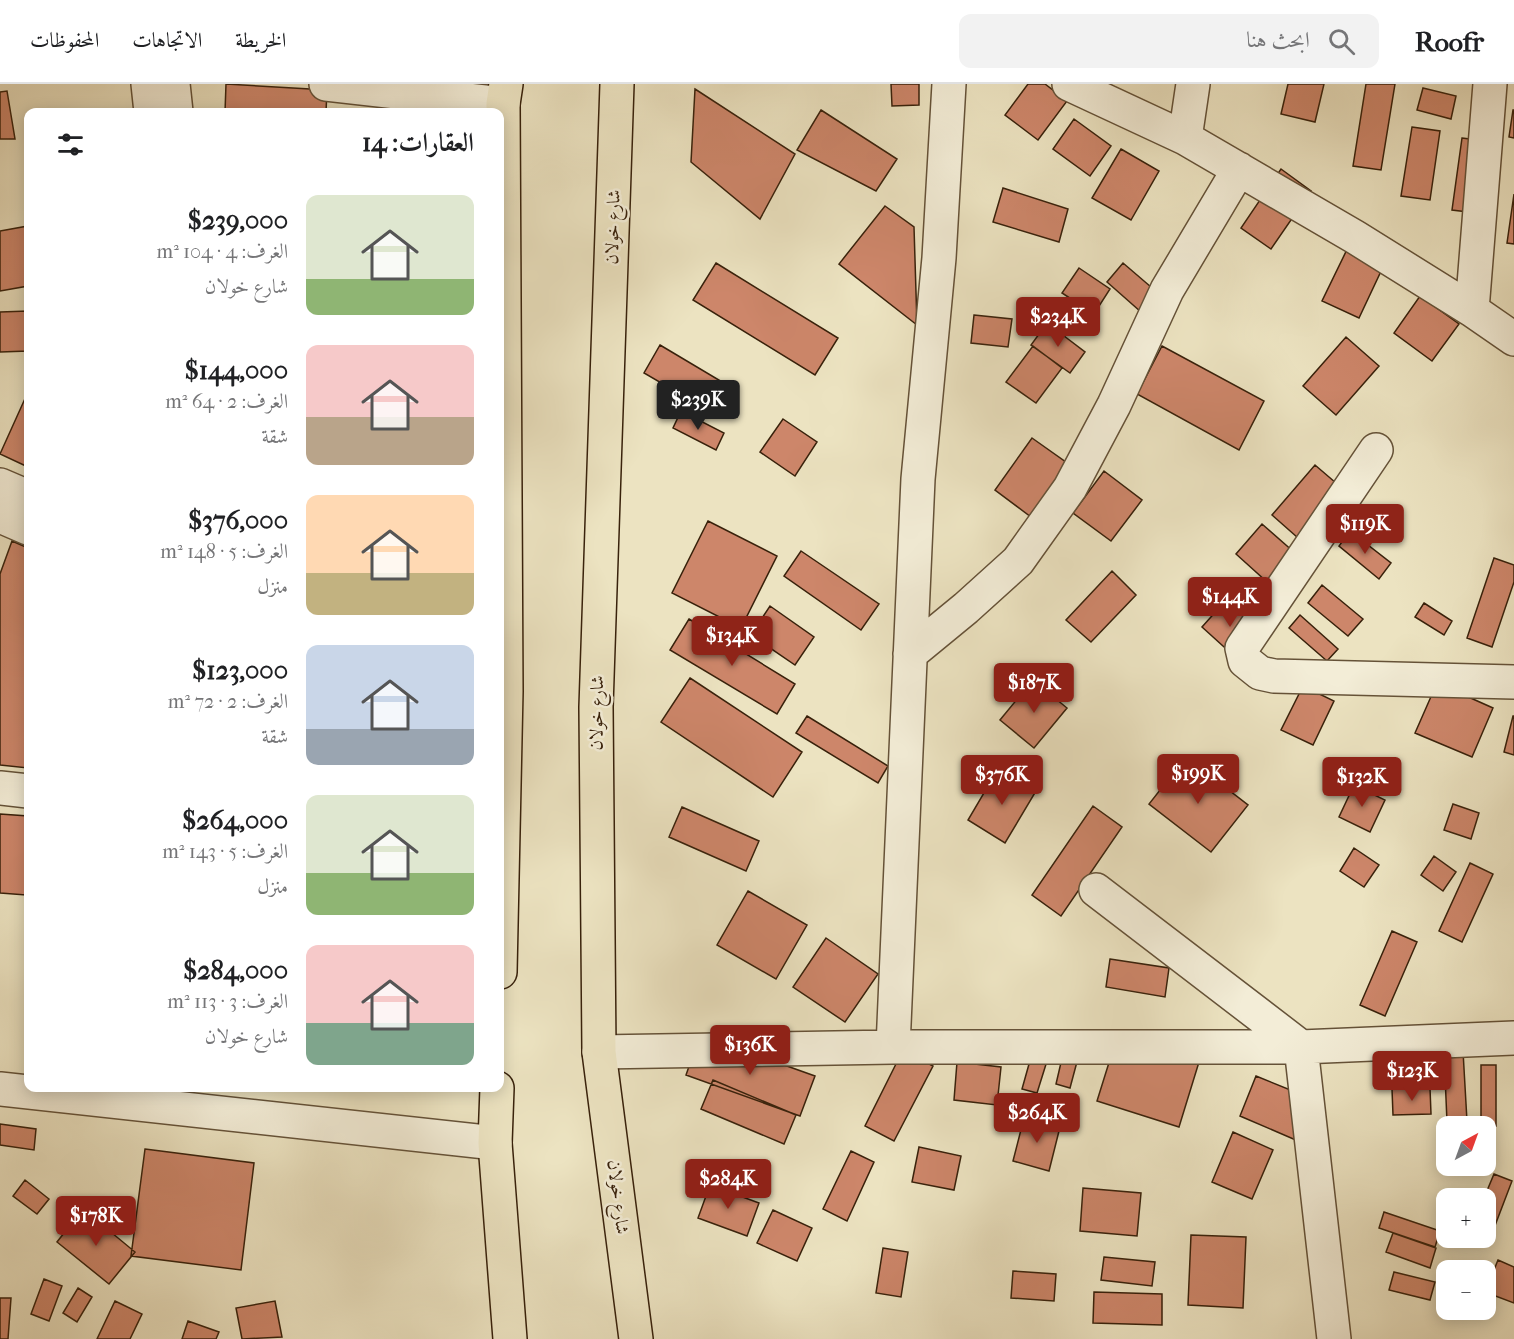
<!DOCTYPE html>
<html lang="ar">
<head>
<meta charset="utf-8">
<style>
  body { margin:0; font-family:"IM FELL French Canon",Amiri,serif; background:#f2f2f2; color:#202124; direction:rtl; height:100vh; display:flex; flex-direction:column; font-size:22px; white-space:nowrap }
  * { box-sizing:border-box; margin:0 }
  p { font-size:20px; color:#757577 }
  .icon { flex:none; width:33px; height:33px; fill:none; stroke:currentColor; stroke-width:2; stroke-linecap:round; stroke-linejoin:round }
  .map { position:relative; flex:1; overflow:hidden; direction:ltr }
  .details { position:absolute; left:24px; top:24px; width:480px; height:984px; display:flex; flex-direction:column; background:#fff; border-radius:12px; box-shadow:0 3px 15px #0003; direction:rtl }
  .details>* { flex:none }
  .needle { width:39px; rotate:41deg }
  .tools { position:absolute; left:1436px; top:1032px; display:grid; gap:12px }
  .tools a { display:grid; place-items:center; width:60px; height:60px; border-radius:12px; background:#fff; box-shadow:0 3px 15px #0003; font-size:30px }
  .price { position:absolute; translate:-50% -51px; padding:0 14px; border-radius:6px; background:#8f2418; color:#fff; font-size:20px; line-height:39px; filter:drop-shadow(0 2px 3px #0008) }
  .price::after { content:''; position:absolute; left:50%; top:36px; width:18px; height:14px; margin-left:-9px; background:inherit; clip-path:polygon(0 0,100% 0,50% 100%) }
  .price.on { background:#222; color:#fff }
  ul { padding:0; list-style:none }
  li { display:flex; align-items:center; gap:18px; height:150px; padding:0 30px }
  li span { display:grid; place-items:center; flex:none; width:168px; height:120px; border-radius:12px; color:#555 }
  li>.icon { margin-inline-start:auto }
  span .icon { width:72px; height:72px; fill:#fffc; stroke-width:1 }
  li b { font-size:26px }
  h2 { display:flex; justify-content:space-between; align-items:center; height:72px; padding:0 30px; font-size:26px }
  header { display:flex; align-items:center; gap:36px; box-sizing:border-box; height:84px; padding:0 30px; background:#fff; border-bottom:2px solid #e0e0e0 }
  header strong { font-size:28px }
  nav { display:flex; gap:33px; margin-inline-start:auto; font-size:21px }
  .search { width:420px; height:54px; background:#f2f2f2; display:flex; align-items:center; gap:15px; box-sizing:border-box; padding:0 21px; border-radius:12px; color:#757577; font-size:22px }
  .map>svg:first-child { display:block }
</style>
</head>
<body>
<header>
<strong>Roofr</strong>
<div class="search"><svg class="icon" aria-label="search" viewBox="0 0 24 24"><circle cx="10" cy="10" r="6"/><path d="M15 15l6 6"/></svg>ابحث هنا</div>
<nav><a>الخريطة</a><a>الاتجاهات</a><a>المحفوظات</a></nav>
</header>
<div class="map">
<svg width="1514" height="1255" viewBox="0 0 1514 1255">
  <rect width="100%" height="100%" fill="#ece3c1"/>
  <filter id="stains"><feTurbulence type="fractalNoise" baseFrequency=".00333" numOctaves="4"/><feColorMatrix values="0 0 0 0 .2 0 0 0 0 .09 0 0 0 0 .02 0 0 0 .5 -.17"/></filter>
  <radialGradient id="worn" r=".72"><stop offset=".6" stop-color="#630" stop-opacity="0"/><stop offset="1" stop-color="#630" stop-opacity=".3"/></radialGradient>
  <path fill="#cd866a" stroke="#38210b" stroke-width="1.5" d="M226 0 327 6 326 28H225Z
    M891 0H919V21L892 22Z
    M1028 0H1045L1067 17 1038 56 1005 31Z
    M1288 0H1324L1315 38 1281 30Z
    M1366 0H1395L1381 86 1353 82Z
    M1423 4 1456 12 1451 35 1417 26Z
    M695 5 795 70 760 135 691 78Z
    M7 7 15 55H0V8Z
    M821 26 897 75 876 107 797 66Z
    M1513 26H1514V54L1509 53Z
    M1074 35 1111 62 1090 92 1053 65Z
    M1412 43 1440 47 1430 116 1401 112Z
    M1462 54 1485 57 1476 129 1452 126Z
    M1121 65 1159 87 1131 136 1092 114Z
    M1281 85 1311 107 1271 165 1241 144Z
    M1003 104 1068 125 1059 158 993 138Z
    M1514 110V160L1507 159Z
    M885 122 914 143 917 241 839 180Z
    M28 142V202L0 207V147Z
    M1355 149 1391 166 1359 234 1322 217Z
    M716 179 838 254 815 291 693 216Z
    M1123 179 1158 209 1141 228 1107 198Z
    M1079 184 1110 205 1094 230 1062 209Z
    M1420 212 1459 240 1432 277 1394 249Z
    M28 227V267L0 268V228Z
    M974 231 1012 235 1008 263 971 259Z
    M1047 239 1085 268 1070 289 1031 261Z
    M1346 253 1379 282 1336 331 1303 302Z
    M660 261 734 305 718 332 644 289Z
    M1033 262 1062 284 1036 319 1006 298Z
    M1162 262 1264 317 1239 366 1137 310Z
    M28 308V383L0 370Z
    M681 327 724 349 716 366 673 344Z
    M783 335 817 358 795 392 760 368Z
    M1032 354 1070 381 1031 433 995 406Z
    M1315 381 1350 411 1306 461 1272 431Z
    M1104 387 1142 416 1111 457 1073 429Z
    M708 437 777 472 741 544 672 509Z
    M1262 440 1303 476 1276 506 1236 470Z
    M1350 447 1391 479 1379 495 1339 462Z
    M12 457 28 464V684L0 681V490Z
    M801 467 879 520 861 546 784 492Z
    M1494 474 1514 481V498L1492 563 1467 554Z
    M1112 487 1136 511 1091 558 1066 536Z
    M1322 501 1363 535 1348 552 1308 519Z
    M1227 515 1259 545 1234 572 1202 543Z
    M1424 519 1452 537 1444 551 1415 533Z
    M770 522 814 553 795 581 751 551Z
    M1300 531 1338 565 1327 577 1289 544Z
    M689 535 795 600 777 630 670 566Z
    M690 594 802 668 773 713 661 638Z
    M1033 596 1067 624 1034 664 1000 636Z
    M1437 599 1493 624 1472 673 1415 649Z
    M1303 602 1334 617 1313 661 1281 646Z
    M807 632 888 682 878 699 796 649Z
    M1513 632H1514V671L1504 668Z
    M1186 673 1248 721 1211 768 1149 720Z
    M998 685 1036 707 1005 759 968 736Z
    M1354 701 1385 716 1370 748 1339 733Z
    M1453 720 1479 729 1471 755 1444 746Z
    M1093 722 1122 743 1061 832 1032 811Z
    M682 723 759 757 746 787 669 753Z
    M0 730 28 732V777L26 811 0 809Z
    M1354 764 1379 781 1364 803 1340 787Z
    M1434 772 1456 788 1443 807 1421 791Z
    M1470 779 1493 790 1462 858 1439 847Z
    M748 807 807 841 776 895 717 861Z
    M1392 847 1417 858 1385 932 1360 921Z
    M826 854 878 890 845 938 793 903Z
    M1110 875 1169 884 1165 913 1106 903Z
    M700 951 815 992 800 1032 686 991Z
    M1117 953 1199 978 1179 1043 1097 1017Z
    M903 966 933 982 894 1057 865 1042Z
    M1463 967 1467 1037 1447 1038 1444 968Z
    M1063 970 1078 974 1070 1004 1056 1000Z
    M1031 973 1047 977 1037 1009 1022 1005Z
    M957 978 1001 983 997 1021 954 1016Z
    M1481 981H1496V1042H1481Z
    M1256 992 1315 1016 1298 1057 1240 1032Z
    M713 996 796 1031 784 1060 701 1025Z
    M1430 1004 1431 1030 1393 1031 1392 1005Z
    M1024 1034 1060 1043 1049 1087 1013 1077Z
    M0 1040 36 1045 34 1066 0 1061Z
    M1233 1048 1273 1066 1252 1115 1212 1098Z
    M919 1063 961 1072 954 1106 912 1098Z
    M145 1065 254 1079 241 1186 131 1172Z
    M851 1067 874 1078 847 1137 823 1125Z
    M1494 1090 1512 1097 1491 1152 1485 1150 1484 1114Z
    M25 1096 49 1115 37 1130 13 1112Z
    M710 1101 759 1119 747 1152 698 1134Z
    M1083 1104 1141 1109 1137 1152 1080 1147Z
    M83 1125 135 1168 109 1200 57 1158Z
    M773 1126 812 1144 797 1177 757 1159Z
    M1384 1128 1440 1147 1435 1163 1379 1144Z
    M1393 1149 1436 1164 1430 1184 1386 1168Z
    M1191 1151 1246 1153 1243 1224 1188 1221Z
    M883 1164 908 1168 901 1213 876 1209Z
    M1104 1173 1155 1178 1152 1202 1101 1196Z
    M1498 1176 1514 1183V1219L1485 1208Z
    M1013 1187 1056 1190 1054 1217 1011 1214Z
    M1394 1188 1435 1198 1430 1216 1389 1206Z
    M44 1195 62 1202 49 1237 31 1230Z
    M78 1204 92 1213 77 1238 63 1229Z
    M1094 1208 1162 1210V1241L1093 1239Z
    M0 1214H11L8 1255H0Z
    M115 1217 142 1230 130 1255H97Z
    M275 1217 282 1253 242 1255 236 1224Z
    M188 1237 219 1248 216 1255H182Z"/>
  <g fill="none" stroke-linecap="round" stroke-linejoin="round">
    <defs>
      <path id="minor" d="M1069 0 1185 54 1355 153 1472 226 1514 255
        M1185 54 1193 0
        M1472 226 1490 0
        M1376 366 1242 564 1245 577 1260 589 1274 592 1514 598
        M910 570 966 524 1018 477 1070 404 1114 321 1167 206 1239 85
        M0 704 28 707
        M1096 806 1301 963
        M893 963 918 395 939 174 949 0
        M599 968 893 963H1301
        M0 1005 495 1059
        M1334 1255 1301 963 1514 954"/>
      <path id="tertiary" d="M148 0 151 28
        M173 0 176 28
        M326 0 503 20
        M0 401 28 413
        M0 432 28 444"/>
      <path id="primary" d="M617 0 596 623 599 968 636 1255
        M500 888 506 607 503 20 506 0
        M497 1004 495 1059 510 1255"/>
    </defs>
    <use href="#minor" stroke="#655238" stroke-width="36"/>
    <use href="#tertiary" stroke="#655238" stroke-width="36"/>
    <use href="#primary" stroke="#38210b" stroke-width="36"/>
    <use href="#minor" stroke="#f3edd7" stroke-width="33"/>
    <use href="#tertiary" stroke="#f3edd7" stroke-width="33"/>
    <use href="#primary" stroke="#ece3c1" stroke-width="33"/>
  </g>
  <g text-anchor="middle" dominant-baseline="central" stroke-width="5" stroke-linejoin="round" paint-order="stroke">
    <g font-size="18" fill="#38210b" stroke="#f3edd7">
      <text transform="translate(613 143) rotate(-88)">شارع خولان</text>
      <text transform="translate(597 629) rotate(-89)">شارع خولان</text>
      <text transform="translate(618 1113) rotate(83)">شارع خولان</text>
    </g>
  </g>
  <rect width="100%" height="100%" filter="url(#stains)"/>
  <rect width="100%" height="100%" fill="url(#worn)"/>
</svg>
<div class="tools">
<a><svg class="needle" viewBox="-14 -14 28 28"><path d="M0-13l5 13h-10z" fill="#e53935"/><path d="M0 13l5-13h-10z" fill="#757577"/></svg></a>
<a>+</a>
<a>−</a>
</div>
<b class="price" style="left:1058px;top:264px">$234K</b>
<b class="price on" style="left:698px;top:347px">$239K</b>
<b class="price" style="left:1365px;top:471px">$119K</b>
<b class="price" style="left:1230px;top:544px">$144K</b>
<b class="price" style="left:732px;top:583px">$134K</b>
<b class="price" style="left:1034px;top:630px">$187K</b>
<b class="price" style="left:1198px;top:721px">$199K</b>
<b class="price" style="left:1002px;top:722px">$376K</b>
<b class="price" style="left:1362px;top:724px">$132K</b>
<b class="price" style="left:750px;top:992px">$136K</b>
<b class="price" style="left:1412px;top:1018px">$123K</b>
<b class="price" style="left:1037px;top:1060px">$264K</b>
<b class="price" style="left:728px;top:1126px">$284K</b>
<b class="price" style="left:96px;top:1163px">$178K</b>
<section class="details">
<h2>العقارات: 14<svg class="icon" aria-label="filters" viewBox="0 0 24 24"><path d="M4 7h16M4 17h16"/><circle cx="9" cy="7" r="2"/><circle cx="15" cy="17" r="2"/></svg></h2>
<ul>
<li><span style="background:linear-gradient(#dfe7d0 70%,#8fb573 0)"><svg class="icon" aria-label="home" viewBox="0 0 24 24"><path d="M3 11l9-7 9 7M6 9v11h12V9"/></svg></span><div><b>$239,000</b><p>الغرف: 4 · 104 m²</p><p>شارع خولان</p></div></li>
<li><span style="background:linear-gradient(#f6c9c9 60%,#b9a48a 0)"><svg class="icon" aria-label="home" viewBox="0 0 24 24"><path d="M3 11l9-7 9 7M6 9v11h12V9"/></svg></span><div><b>$144,000</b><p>الغرف: 2 · 64 m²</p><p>شقة</p></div></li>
<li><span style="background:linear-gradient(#ffd9b3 65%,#c2b280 0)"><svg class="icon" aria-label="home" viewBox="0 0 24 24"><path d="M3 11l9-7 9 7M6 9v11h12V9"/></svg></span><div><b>$376,000</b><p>الغرف: 5 · 148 m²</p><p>منزل</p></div></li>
<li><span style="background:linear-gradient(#c9d6e8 70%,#9aa5b1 0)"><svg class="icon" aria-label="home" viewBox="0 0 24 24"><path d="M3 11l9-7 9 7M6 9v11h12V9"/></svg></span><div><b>$123,000</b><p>الغرف: 2 · 72 m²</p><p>شقة</p></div></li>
<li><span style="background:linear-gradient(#dfe7d0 65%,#8fb573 0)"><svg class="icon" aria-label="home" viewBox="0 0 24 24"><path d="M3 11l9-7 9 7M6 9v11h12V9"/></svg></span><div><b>$264,000</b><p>الغرف: 5 · 143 m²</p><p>منزل</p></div></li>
<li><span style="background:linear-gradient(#f6c9c9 65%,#7fa58c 0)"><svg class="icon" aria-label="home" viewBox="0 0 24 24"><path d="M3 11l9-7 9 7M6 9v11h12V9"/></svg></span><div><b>$284,000</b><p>الغرف: 3 · 113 m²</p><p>شارع خولان</p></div></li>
</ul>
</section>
</div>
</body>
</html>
